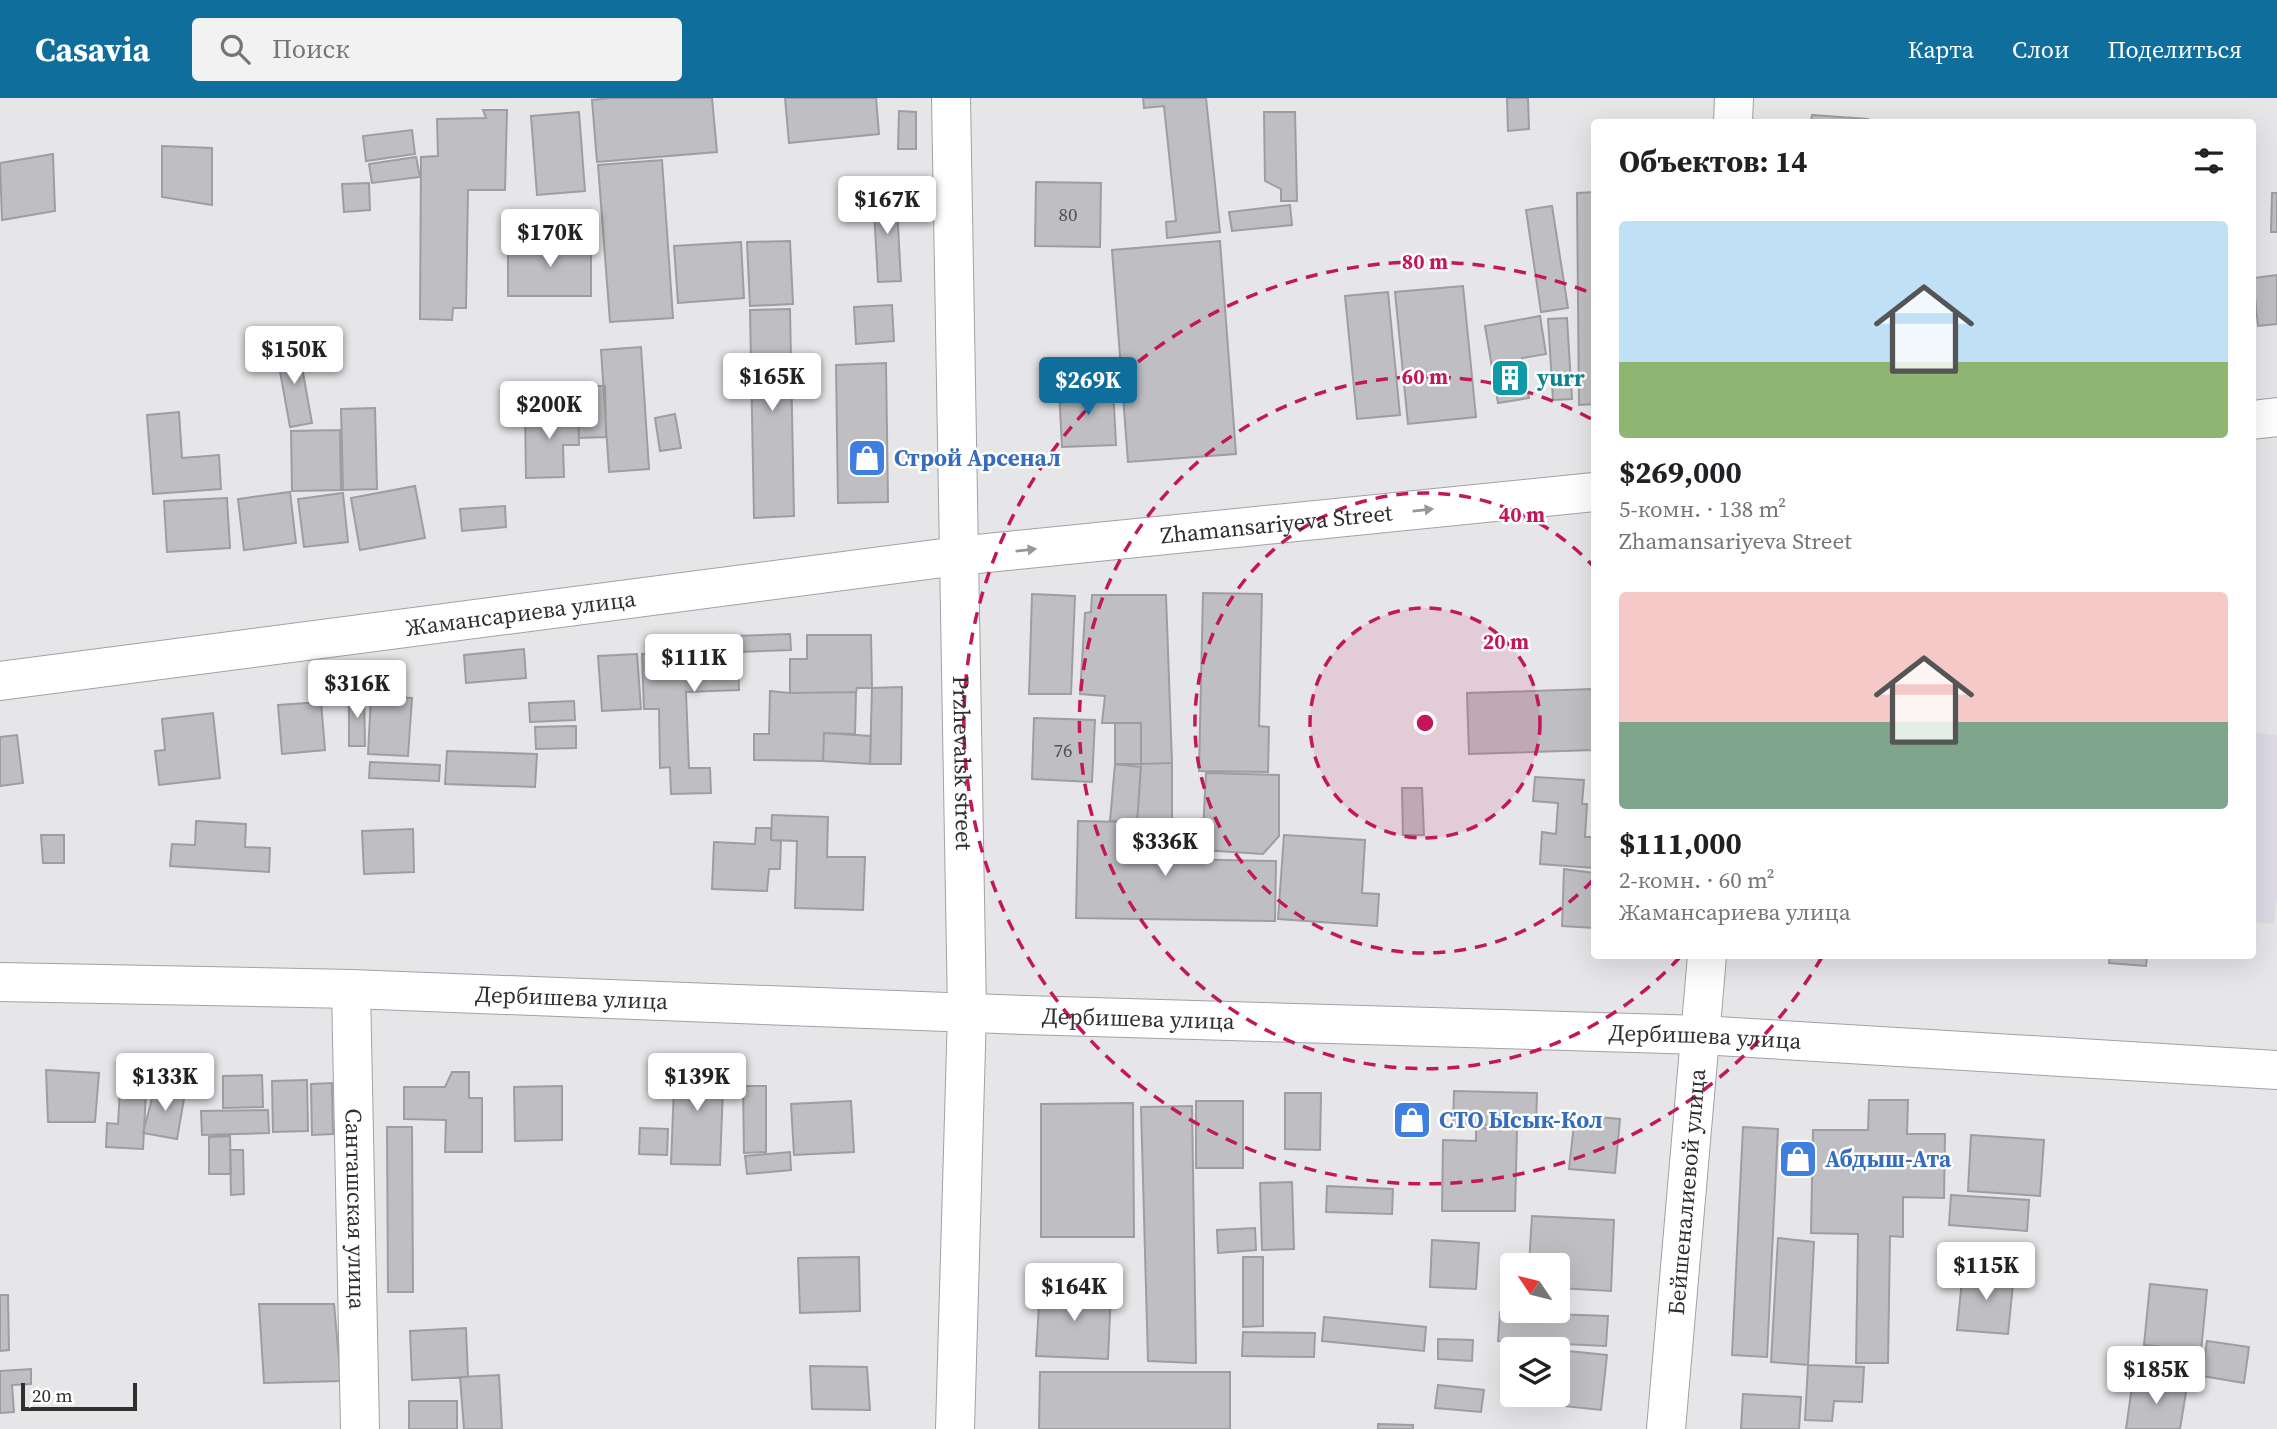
<!DOCTYPE html>
<html lang="ru">
<head>
<meta charset="utf-8">
<style>
  body { margin:0; font-family:"Source Serif 4",serif; background:#f2f2f2; color:#202124; height:100vh; display:flex; flex-direction:column; font-size:26px; white-space:nowrap }
  * { box-sizing:border-box; margin:0 }
  p { font-size:23px; color:#757577 }
  .icon { flex:none; width:38px; height:38px; fill:none; stroke:currentColor; stroke-width:2; stroke-linecap:round; stroke-linejoin:round }
  .map { position:relative; flex:1; overflow:hidden }
  .drawer { position:absolute; left:1591px; top:21px; width:665px; height:840px; display:flex; flex-direction:column; background:#fff; border-radius:7px; box-shadow:0 7px 28px #0002 }
  .drawer>* { flex:none }
  .needle { width:46px; rotate:305deg }
  .buttons { position:absolute; left:1500px; top:1155px; display:grid; gap:14px }
  .buttons a { display:grid; place-items:center; width:70px; height:70px; border-radius:7px; background:#fff; box-shadow:0 7px 28px #0002; font-size:35px }
  .scale { position:absolute; left:21px; bottom:18px; width:116px; box-sizing:border-box; padding-left:7px; border:4px solid #2f2f30; border-top:0; font-size:19px; line-height:24px; white-space:nowrap; color:#2f2f30; -webkit-text-stroke:5px #fff; paint-order:stroke }
  .price { position:absolute; translate:-50% -60px; padding:0 16px; border-radius:7px; background:#fff; color:#222; font-size:23px; line-height:46px; filter:drop-shadow(0 2px 4px #0008) }
  .price::after { content:''; position:absolute; left:50%; top:42px; width:21px; height:16px; margin-left:-10px; background:inherit; clip-path:polygon(0 0,100% 0,50% 100%) }
  .price.current { background:#106e9d; color:#fff }
  ul { padding:0; list-style:none }
  li { display:grid; align-content:center; gap:14px; height:371px; padding:0 28px }
  li span { display:grid; place-items:center; height:217px; border-radius:7px; color:#555 }
  li>.icon { margin-inline-start:auto }
  span .icon { width:126px; height:126px; fill:#fffc; stroke-width:1 }
  li b { font-size:30px }
  h2 { display:flex; justify-content:space-between; align-items:center; height:84px; padding:0 28px; font-size:30px }
  header { display:flex; align-items:center; gap:42px; box-sizing:border-box; height:98px; padding:0 35px; background:#106e9d; color:#fff }
  header strong { font-size:33px }
  nav { display:flex; gap:38px; margin-inline-start:auto; font-size:24px }
  .search { width:490px; height:63px; background:#f2f2f2; display:flex; align-items:center; gap:18px; box-sizing:border-box; padding:0 24px; border-radius:7px; color:#757577; font-size:26px }
  .map>svg:first-child { display:block }
</style>
</head>
<body>
<header>
<strong>Casavia</strong>
<div class="search"><svg class="icon" aria-label="search" viewBox="0 0 24 24"><circle cx="10" cy="10" r="6"/><path d="M15 15l6 6"/></svg>Поиск</div>
<nav><a>Карта</a><a>Слои</a><a>Поделиться</a></nav>
</header>
<div class="map">
<svg width="2277" height="1331" viewBox="0 0 2277 1331">
  <rect width="100%" height="100%" fill="#e6e5e8"/>
  <path fill="#dedbe6" d="M2252 634 2277 637V799L2274 826 2252 824Z"/>
  <path fill="#bfbec2" stroke="#9e9da1" stroke-width="2" d="M610 0H712L717 54 597 64 592 2Z
    M785 0H876L879 36 789 45Z
    M1143 0H1206L1220 134 1167 140 1166 124 1176 123 1164 8 1144 10Z
    M1507 0H1528L1529 31 1508 33Z
    M483 12H507L505 92H468L466 210H453L452 222 420 221 421 59 438 58 437 21 486 20Z
    M899 13 916 14V51H898Z
    M579 14 585 93 537 97 531 18Z
    M1264 14H1295L1297 103H1281V91L1265 83Z
    M1812 17 1868 21V24H1811Z
    M412 32 415 56 366 63 363 38Z
    M162 48 212 50V107L162 99Z
    M53 56 55 113 2 122 0 65Z
    M416 59 420 79 372 85 369 66Z
    M662 62 673 220 610 224 598 67Z
    M1036 84 1101 85 1100 149 1035 148Z
    M369 85 370 112 344 114 342 86Z
    M896 91 901 183 878 184 873 93Z
    M1594 94V306L1579 307 1577 95Z
    M2272 95H2277V134H2271Z
    M1290 107 1292 127 1232 133 1229 114Z
    M1552 108 1568 210 1541 214 1526 112Z
    M790 143 793 206 750 208 747 144Z
    M1220 143 1236 356 1128 364 1112 152Z
    M591 144V198H508V145Z
    M741 144 744 200 678 205 674 148Z
    M2277 177V226L2258 228 2253 180Z
    M1463 188 1476 319 1408 326 1395 194Z
    M1388 194 1400 317 1357 321 1345 198Z
    M892 207 894 243 856 246 854 209Z
    M790 211 794 418 754 420 750 212Z
    M1540 218 1546 256 1522 260 1529 300 1498 305 1485 228Z
    M1567 220 1572 301 1553 302 1548 221Z
    M298 247 312 325 290 329 276 251Z
    M641 249 649 371 609 374 601 252Z
    M886 265 888 404 838 405 836 267Z
    M578 288H605L606 339 579 340Z
    M1113 289 1116 347 1062 349 1059 292Z
    M375 310 377 391 343 392 341 311Z
    M578 311 579 347H563L564 379 526 380 525 312Z
    M179 314 182 360 219 357 221 391 153 396 147 317Z
    M675 316 681 350 660 353 655 320Z
    M340 332 341 392 292 393 291 333Z
    M415 388 425 440 360 452 351 400Z
    M290 394 296 445 244 452 238 401Z
    M343 395 348 444 304 449 298 401Z
    M227 400 230 450 167 454 164 403Z
    M505 408 506 429 462 433 460 411Z
    M1203 495 1262 496 1259 628 1269 629 1268 674 1199 673Z
    M1032 496 1075 498 1071 596H1029Z
    M1092 497H1166L1172 665 1141 666V625H1102L1105 598 1080 596 1085 515 1091 514Z
    M790 536 791 552 738 554 739 592 686 594 689 670H710L711 695 671 696 670 669 660 670 659 611H644L642 556 679 554V540Z
    M807 537H871L872 590H857L856 594 790 595V561H807Z
    M524 551 526 580 466 585 464 557Z
    M637 556 641 611 602 613 598 558Z
    M902 589 901 666H870L872 590Z
    M1594 591V652L1469 656 1467 595Z
    M770 593 790 595 856 594 855 636 824 635 823 663 754 662V636H769Z
    M349 596H364L365 648H349Z
    M371 598 412 600 408 658 368 656Z
    M574 603 575 622 530 624 529 605Z
    M321 604 325 652 282 656 278 607Z
    M213 615 220 680 159 687 155 653 165 652 162 621Z
    M1034 620 1095 622 1092 684 1032 681Z
    M1115 625H1141V666H1115Z
    M576 628V650L536 651 535 629Z
    M824 635 871 638 870 666 823 663Z
    M17 637 23 685 0 688V639Z
    M447 653 537 656 535 689 445 686Z
    M370 664 440 667 439 683 369 680Z
    M1172 665V725H1137L1141 666Z
    M1115 666 1141 669 1137 725 1110 723Z
    M1206 675 1279 677V738L1263 756 1202 752Z
    M1535 679 1584 682 1582 706H1587L1585 739H1594V770L1540 766 1542 734 1556 736 1558 705 1533 703Z
    M1402 690H1422L1424 737H1403Z
    M772 717 828 719 827 759H865L863 812 795 810 797 743 771 742Z
    M196 723 246 726 245 749 270 750 269 774 170 768 172 746 195 747Z
    M1078 723 1172 725V761L1276 763 1275 823 1076 820Z
    M756 730H771V742L781 743 780 771H769L767 793 712 791 714 744 755 746Z
    M413 731 414 774 364 776 362 733Z
    M41 737H64V765H43Z
    M1284 737 1365 742 1362 795 1379 796 1377 828 1278 821Z
    M1564 771 1594 775V830L1562 828Z
    M2110 858H2147L2146 868 2109 865Z
    M675 963 724 965 720 1067 671 1066Z
    M46 972 99 975 95 1024H48Z
    M121 974 147 975 143 1051 106 1049 107 1025 118 1026Z
    M452 974H469V1000H482V1054H445L446 1022 404 1021V989H445Z
    M262 977 263 1009 223 1010V978Z
    M307 982 308 1033 273 1034 272 983Z
    M332 985 333 1036 312 1037 311 986Z
    M562 988V1042L515 1043 514 989Z
    M743 988H766V1054L744 1055Z
    M155 989 185 995 177 1041 143 1035Z
    M1454 993 1537 995 1536 1028 1453 1027Z
    M1285 995H1321L1320 1052 1285 1051Z
    M1869 1002H1908L1907 1036H1945L1944 1100 1903 1099V1139L1890 1138 1888 1265H1856L1858 1136 1811 1135 1813 1032H1868Z
    M851 1003 854 1054 794 1057 791 1006Z
    M1196 1003H1243V1070H1196Z
    M1133 1005 1134 1139H1041V1006Z
    M1192 1008 1196 1265 1148 1263 1141 1009Z
    M268 1012 269 1035 202 1037 201 1013Z
    M1575 1017 1620 1021 1615 1075 1569 1071Z
    M387 1029H412L413 1194H388Z
    M1743 1029 1778 1031 1767 1259 1732 1257Z
    M640 1030 668 1031 667 1057 639 1056Z
    M1476 1030 1517 1031 1515 1113H1442L1443 1042 1476 1043Z
    M1971 1037 2044 1042 2040 1098 1968 1093Z
    M230 1038 231 1076H209V1039Z
    M230 1052H243L244 1096 231 1097Z
    M790 1054 791 1072 747 1076 745 1058Z
    M1292 1084 1294 1151 1262 1152 1260 1085Z
    M1327 1088 1393 1091 1392 1116 1326 1114Z
    M1951 1097 2029 1102 2027 1133 1949 1127Z
    M1532 1118 1614 1122 1611 1193 1558 1190V1167H1529Z
    M1255 1130 1256 1152 1218 1155 1217 1132Z
    M1778 1140 1814 1144 1808 1267 1771 1264Z
    M1432 1142 1479 1145 1476 1191 1430 1189Z
    M859 1159 860 1213 800 1215 798 1160Z
    M1243 1159H1263V1228L1243 1229Z
    M1963 1172 2014 1176 2008 1236 1957 1232Z
    M2150 1186 2207 1192 2201 1253 2144 1247Z
    M1040 1189 1111 1193 1108 1261 1036 1258Z
    M0 1197H8L9 1252 0 1253Z
    M259 1206H334L341 1283 264 1285Z
    M1500 1214 1608 1218 1606 1248 1498 1243Z
    M1324 1219 1426 1229 1424 1253 1322 1243Z
    M466 1230 468 1279 412 1282 410 1233Z
    M1243 1234 1315 1235 1314 1259 1242 1258Z
    M1438 1241 1473 1242 1472 1263 1438 1261Z
    M2207 1243 2249 1249 2244 1285 2202 1278Z
    M1558 1252 1607 1257 1601 1312 1527 1304 1528 1297H1558Z
    M1808 1267 1864 1269 1862 1304 1834 1303 1832 1323 1805 1322Z
    M810 1268 867 1269 870 1312 812 1311Z
    M31 1271V1286L12 1287 14 1314 0 1315V1273Z
    M1040 1274H1230V1331H1039Z
    M499 1277 502 1331H464L460 1279Z
    M2133 1281 2187 1288 2180 1331H2126Z
    M1438 1287 1484 1292 1481 1314 1435 1310Z
    M1743 1296 1801 1299 1799 1331H1741Z
    M409 1303H457V1331H409Z
    M1378 1326 1413 1327V1331H1378Z"/>
  <g fill="none" stroke-linecap="round" stroke-linejoin="round">
    <defs>
      <g id="minor">
        <path d="M1733 24 1734 0"/>
        <path id="s1" d="M0 583 958 458"/>
        <path id="s2" d="M0 884 351 891 1024 917 1701 937 2277 972"/>
        <path id="s3" d="M351 891 360 1331"/>
        <path id="s4" d="M1666 1331 1707 858"/>
      </g>
      <g id="secondary">
        <path id="s5" d="M951 0 967 914 955 1331"/>
        <path d="M2252 322 2277 319"/>
        <path id="s6" d="M958 458 1594 394"/>
      </g>
    </defs>
    <use href="#minor" stroke="#a2a1a4" stroke-width="40"/>
    <use href="#secondary" stroke="#a2a1a4" stroke-width="40"/>
    <use href="#minor" stroke="#fff" stroke-width="38"/>
    <use href="#secondary" stroke="#fff" stroke-width="38"/>
  </g>
  <defs><path id="oneway-solid" d="M-6-.8H1V-3.2L6.5 0L1 3.2V.8H-6Z" transform="scale(1.75)"/></defs>
  <g fill="#979798">
    <use href="#oneway-solid" transform="translate(1423 412) rotate(-6)"/>
    <use href="#oneway-solid" transform="translate(1026 452) rotate(-6)"/>
  </g>
  <circle cx="1425" cy="625" r="115" fill="#c2185b" fill-opacity=".12"/>
  <g fill="none" stroke="#c2185b" stroke-width="3.5" stroke-dasharray="12 9">
    <circle cx="1425" cy="625" r="115"/>
    <path d="M1593 782A230 230 0 1 1 1593 468"/>
    <path d="M1680 859A346 346 0 1 1 1593 322"/>
    <path d="M1822 859A461 461 0 1 1 1594 196"/>
  </g>
  <defs>
    <symbol id="building-square" viewBox="-11 -11 22 22"><rect x="-9" y="-9" width="18" height="18" rx="4" fill="#0f9aa8" stroke="#fff"/><path d="M-4-6H4V6H1V3H-1V6H-4ZM-2.5-4.3h1.7v1.8h-1.7ZM.8-4.3h1.7v1.8H.8ZM-2.5-1h1.7V.8h-1.7ZM.8-1h1.7V.8H.8Z" fill="#fff"/></symbol>
    <symbol id="shop-square" viewBox="-11 -11 22 22"><rect x="-9" y="-9" width="18" height="18" rx="4" fill="#3f7fe0" stroke="#fff"/><path d="M-5-2.5h2.3a2.7 3.5 0 0 1 5.4 0H5L5.5 6h-11ZM-1.5-2.5h3a1.5 2.3 0 0 0-3 0Z" fill="#fff"/></symbol>
  </defs>
  <g fill-rule="evenodd">
    <use href="#building-square" x="1488" y="258" width="44" height="44"/>
    <use href="#shop-square" x="845" y="338" width="44" height="44"/>
    <use href="#shop-square" x="1390" y="1000" width="44" height="44"/>
    <use href="#shop-square" x="1776" y="1039" width="44" height="44"/>
  </g>
  <g text-anchor="middle" dominant-baseline="central" stroke-width="5" stroke-linejoin="round" paint-order="stroke">
    <g font-size="19" fill="#535354">
      <text x="1068" y="116">80</text>
      <text x="1063" y="652">76</text>
    </g>
    <g font-size="23" font-weight="bold" fill="#0d838f" stroke="#fff" text-anchor="start">
      <text x="1537" y="280">yurr</text>
    </g>
    <g font-size="23" font-weight="bold" fill="#366cbe" stroke="#fff" text-anchor="start">
      <text x="894" y="360">Строй Арсенал</text>
      <text x="1439" y="1022">СТО Ысык-Кол</text>
      <text x="1825" y="1061">Абдыш-Ата</text>
    </g>
    <g font-size="23" fill="#2f2f30" stroke="#fff">
      <text stroke="none"><textPath href="#s6" startOffset="320">Zhamansariyeva Street</textPath></text>
      <text stroke="none"><textPath href="#s1" startOffset="525">Жамансариева улица</textPath></text>
      <text stroke="none"><textPath href="#s5" startOffset="665">Przhevalsk street</textPath></text>
      <text stroke="none"><textPath href="#s2" startOffset="572">Дербишева улица</textPath></text>
      <text stroke="none"><textPath href="#s2" startOffset="1139">Дербишева улица</textPath></text>
      <text stroke="none"><textPath href="#s2" startOffset="1706">Дербишева улица</textPath></text>
      <text stroke="none"><textPath href="#s4" startOffset="238">Бейшеналиевой улица</textPath></text>
      <text stroke="none"><textPath href="#s3" startOffset="220">Санташская улица</textPath></text>
    </g>
  </g>
  <circle cx="1425" cy="625" r="10" fill="#c2185b" stroke="#fff" stroke-width="3.5"/>
  <g font-size="21" text-anchor="middle" font-weight="bold" fill="#c2185b" stroke="#fff" stroke-width="5" stroke-linejoin="round" paint-order="stroke">
    <text x="1425" y="171">80 m</text>
    <text x="1425" y="286">60 m</text>
    <text x="1522" y="424">40 m</text>
    <text x="1506" y="551">20 m</text>
  </g>
</svg>
<div class="buttons">
<a><svg class="needle" viewBox="-14 -14 28 28"><path d="M0-13l5 13h-10z" fill="#e53935"/><path d="M0 13l5-13h-10z" fill="#757577"/></svg></a>
<a><svg class="icon" aria-label="layers" viewBox="0 0 24 24"><path d="M12 4l9 5-9 5-9-5zM3 14l9 5 9-5"/></svg></a>
</div>
<div class="scale">20 m</div>
<b class="price" style="left:887px;top:138px">$167K</b>
<b class="price" style="left:550px;top:171px">$170K</b>
<b class="price" style="left:294px;top:288px">$150K</b>
<b class="price" style="left:772px;top:315px">$165K</b>
<b class="price current" style="left:1088px;top:319px">$269K</b>
<b class="price" style="left:549px;top:343px">$200K</b>
<b class="price" style="left:694px;top:596px">$111K</b>
<b class="price" style="left:357px;top:622px">$316K</b>
<b class="price" style="left:1165px;top:780px">$336K</b>
<b class="price" style="left:165px;top:1015px">$133K</b>
<b class="price" style="left:697px;top:1015px">$139K</b>
<b class="price" style="left:1986px;top:1204px">$115K</b>
<b class="price" style="left:1074px;top:1225px">$164K</b>
<b class="price" style="left:2156px;top:1308px">$185K</b>
<section class="drawer">
<h2>Объектов: 14<svg class="icon" aria-label="filters" viewBox="0 0 24 24"><path d="M4 7h16M4 17h16"/><circle cx="9" cy="7" r="2"/><circle cx="15" cy="17" r="2"/></svg></h2>
<ul>
<li><span style="background:linear-gradient(#bfe0f5 65%,#8fb573 0)"><svg class="icon" aria-label="home" viewBox="0 0 24 24"><path d="M3 11l9-7 9 7M6 9v11h12V9"/></svg></span><div><b>$269,000</b><p>5-комн. · 138 m²</p><p>Zhamansariyeva Street</p></div></li>
<li><span style="background:linear-gradient(#f6c9c9 60%,#7fa58c 0)"><svg class="icon" aria-label="home" viewBox="0 0 24 24"><path d="M3 11l9-7 9 7M6 9v11h12V9"/></svg></span><div><b>$111,000</b><p>2-комн. · 60 m²</p><p>Жамансариева улица</p></div></li>
</ul>
</section>
</div>
</body>
</html>
